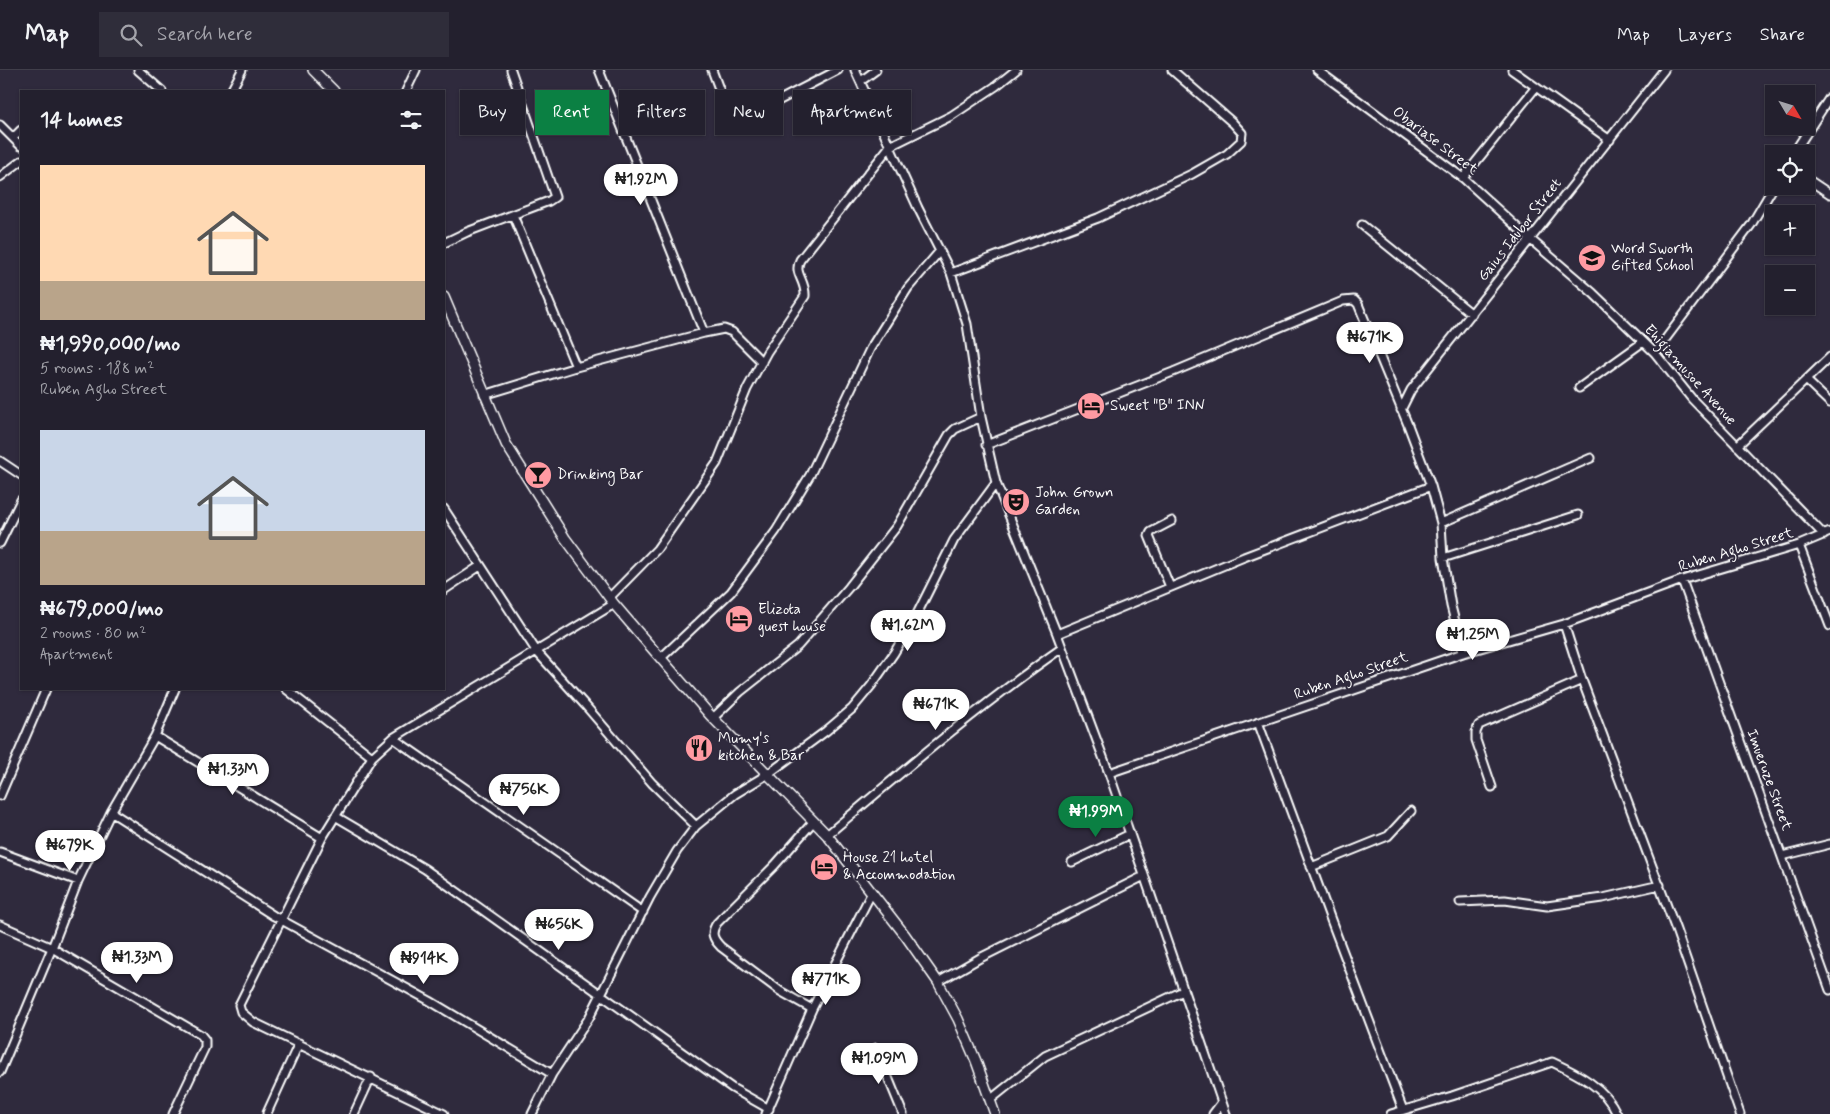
<!DOCTYPE html>
<html lang="en">
<head>
<meta charset="utf-8">
<style>
  body { margin:0; font-family:Mynerve,sans-serif; background:#2f2d3a; color:#f1f3f6; height:100vh; display:flex; flex-direction:column; font-size:19px; white-space:nowrap }
  * { box-sizing:border-box; margin:0 }
  p { font-size:16px; color:#a3a3aa }
  .icon { flex:none; width:28px; height:28px; fill:none; stroke:currentColor; stroke-width:2; stroke-linecap:round; stroke-linejoin:round }
  .map { position:relative; flex:1; overflow:hidden }
  .panel { position:absolute; left:20px; top:20px; width:425px; height:600px; display:flex; flex-direction:column; background:#23202e; border-radius:0px; box-shadow:0 1px 4px #0004,0 0 0 1px #403e4a }
  .panel>* { flex:none }
  .guide { position:absolute; left:460px; top:20px; width:475px; height:45px; display:flex; gap:10px }
  .needle { width:32px; rotate:128deg }
  .tools { position:absolute; left:1765px; top:15px; display:grid; gap:10px }
  .tools a { display:grid; place-items:center; width:50px; height:50px; border-radius:0px; background:#23202e; box-shadow:0 1px 4px #0004,0 0 0 1px #403e4a; font-size:25px }
  .price { position:absolute; translate:-50% -42px; padding:0 11px; border-radius:18px; background:#fff; color:#222; font-size:16px; line-height:32px; filter:drop-shadow(0 1px 2px #0008) }
  .price::after { content:''; position:absolute; left:50%; top:30px; width:15px; height:11px; margin-left:-8px; background:inherit; clip-path:polygon(0 0,100% 0,50% 100%) }
  .price.current { background:#0b8043; color:#fff }
  ul { padding:0; list-style:none }
  li { display:grid; align-content:center; gap:10px; height:265px; padding:0 20px }
  li span { display:grid; place-items:center; height:155px; border-radius:0px; color:#555 }
  li>.icon { margin-inline-start:auto }
  span .icon { width:90px; height:90px; fill:#fffc; stroke-width:1 }
  li b { font-size:21px }
  h2 { display:flex; justify-content:space-between; align-items:center; height:60px; padding:0 20px; font-size:21px }
  .pill { padding:0 18px; border-radius:0px; background:#23202e; box-shadow:0 1px 4px #0004,0 0 0 1px #403e4a; font-size:18px; line-height:45px }
  .pill.current { background:#0b8043; color:#fff }
  header { display:flex; align-items:center; gap:30px; box-sizing:border-box; height:70px; padding:0 25px; background:#23202e; border-bottom:1px solid #403e4a }
  header strong { font-size:24px }
  nav { display:flex; gap:28px; margin-inline-start:auto; font-size:18px }
  .search { width:350px; height:45px; background:#2f2d3a; display:flex; align-items:center; gap:12px; box-sizing:border-box; padding:0 18px; border-radius:0px; color:#a3a3aa; font-size:19px }
  .map>svg:first-child { display:block }
</style>
</head>
<body>
<header>
<strong>Map</strong>
<div class="search"><svg class="icon" aria-label="search" viewBox="0 0 24 24"><circle cx="10" cy="10" r="6"/><path d="M15 15l6 6"/></svg>Search here</div>
<nav><a>Map</a><a>Layers</a><a>Share</a></nav>
</header>
<div class="map">
<svg width="1830" height="1044" viewBox="0 0 1830 1044">
  <rect width="100%" height="100%" fill="#2f2a3d"/>
  <filter id="ink" filterUnits="userSpaceOnUse"><feTurbulence type="fractalNoise" baseFrequency=".02" numOctaves="2"/><feDisplacementMap in="SourceGraphic" scale="10" xChannelSelector="R" yChannelSelector="G"/><feConvolveMatrix kernelMatrix="1 2 1 2 8 2 1 2 1" color-interpolation-filters="sRGB"/></filter>
  <g filter="url(#ink)">
    <g fill="none" stroke-linecap="round" stroke-linejoin="round">
      <defs>
        <path id="minor" d="M138 0 162 21
          M599 0 704 263
          M712 0 728 43 737 49H743L838 0
          M855 0 918 138 951 203 967 254 981 347 996 413 1057 564 1109 703 1226 1044
          M1317 0 1463 108 1530 169 1593 223 1655 283 1692 329 1824 465
          M1512 0 1610 70
          M861 11 876 0
          M231 21 242 0
          M406 21 416 0
          M0 55 21 76
          M13 68 21 60
          M1793 84 1830 27
          M0 107 21 91
          M1463 108 1536 17
          M1806 108 1830 124
          M513 145 576 297
          M1362 155 1472 244
          M444 173 467 162 549 131 555 127 511 0
          M951 203 1098 148 1192 104 1227 84 1241 71 1242 63 1233 53 1172 0
          M1655 283 1751 155 1774 116
          M1806 310 1830 333
          M1579 318 1643 272
          M484 325 576 297 704 263 724 259 732 262 762 292
          M1401 340 1411 320 1664 0
          M986 375 1173 302 1343 231 1354 230 1358 234 1408 355 1431 416 1441 453 1443 488 1451 536 1463 583
          M1737 376 1830 287
          M0 391 21 405
          M444 439 537 582 585 635 652 713 696 756
          M1441 453 1591 388
          M0 473 21 430
          M1799 475 1830 556
          M1443 488 1578 445
          M1682 510 1830 920
          M1170 517 1149 466 1151 462 1172 451
          M444 520 480 496
          M609 528 657 479 717 393 747 319 767 282 805 226C806 210 793 204 800 190L890 76 951 46 996 16 1016 0
          M1564 554 1582 610 1676 860 1740 1044
          M1057 564 1244 487 1431 416
          M661 588 731 522 776 461 810 405 870 279 908 218 939 182
          M286 619 372 687
          M713 648 740 622 798 576 849 517 897 456 949 365 955 359 981 347
          M1258 652 1331 850 1403 1040
          M155 666 322 768
          M393 668 643 842
          M1109 703 1463 583 1564 554 1682 510 1799 475 1830 462
          M1492 717 1476 670V662L1479 655 1582 610
          M0 726 46 619
          M111 742 274 846 430 931 552 1004
          M335 746 425 799 732 1018 769 1039
          M827 765C903 701 980 635 1062 578
          M0 782 78 811
          M1782 786 1830 774
          M1072 792 1130 764
          M1311 797 1388 766 1411 741
          M1460 832 1505 830 1547 836 1603 828 1660 815
          M0 855 52 878 201 965 205 970V977L173 1044
          M938 912 980 888 1144 806
          M812 939 780 921 721 877C713 869 710 863 717 853L775 795 813 752
          M876 978 903 1044
          M0 1002 52 878 78 811 111 742 155 666 175 619
          M990 1030 1045 986 1183 921
          M267 1043 299 973
          M354 1044 371 1007
          M444 1044 253 952 241 942 239 935 322 768 372 687 393 668 614 534
          M532 1044 552 1004 589 948 650 827 677 781 696 756 735 724 768 704 826 661 852 639 871 616 894 583 916 546 954 470 996 413
          M766 1044 812 939 872 822
          M1213 1044 1222 1032
          M1391 1044 1452 1026 1552 992C1578 1004 1605 1017 1617 1044"/>
        <path id="tertiary" d="M313 0 334 21
          M444 227 506 374 565 468 614 534 637 561 710 645 827 765 905 865 938 912 958 949 976 991 995 1044"/>
      </defs>
      <use href="#minor" stroke="#fff" stroke-width="11"/>
      <use href="#tertiary" stroke="#fff" stroke-width="12"/>
      <use href="#minor" stroke="#2f2a3d" stroke-width="7"/>
      <use href="#tertiary" stroke="#2f2a3d" stroke-width="9"/>
    </g>
  </g>
  <defs>
    <symbol id="school-disc" viewBox="-11 -11 22 22"><circle r="9.5" fill="#ff9aa2" stroke="#2f2a3d"/><path d="M0-5L7-2L0 1L-7-2ZM-4 1L0 2.5L4 1V4Q0 6-4 4Z" fill="#111"/></symbol>
    <symbol id="hotel-disc" viewBox="-11 -11 22 22"><circle r="9.5" fill="#ff9aa2" stroke="#2f2a3d"/><path d="M-6-4.5h1.5V1H6V5H4.5V3h-9V5H-6ZM-4 0a1.8 1.8 0 1 1 3.6 0ZM.5 0V-2.5h3Q6-2.5 6 0Z" fill="#111"/></symbol>
    <symbol id="bar-disc" viewBox="-11 -11 22 22"><circle r="9.5" fill="#ff9aa2" stroke="#2f2a3d"/><path d="M-6-5H6L.8 .8V4.5H3.5V6h-7V4.5H-.8V.8Z" fill="#111"/></symbol>
    <symbol id="theatre-disc" viewBox="-11 -11 22 22"><circle r="9.5" fill="#ff9aa2" stroke="#2f2a3d"/><path d="M-5-5.5Q0-4 5-5.5V0Q5 5 0 6Q-5 5-5 0ZM-3.3-2.5H-1v1.5H-3.3ZM1-2.5H3.3v1.5H1ZM-2.8 1Q0 5.5 2.8 1Z" fill="#111"/></symbol>
    <symbol id="restaurant-disc" viewBox="-11 -11 22 22"><circle r="9.5" fill="#ff9aa2" stroke="#2f2a3d"/><path d="M-5-6h1v4h1v-4h1v4h1v-4h1v5L-1.5 .5V6h-2V.5L-5-1ZM5-6V6H3V1.5H1.5Q1.5-4 5-6Z" fill="#111"/></symbol>
  </defs>
  <g fill-rule="evenodd">
    <use href="#school-disc" x="1576" y="172" width="32" height="32"/>
    <use href="#hotel-disc" x="1075" y="320" width="32" height="32"/>
    <use href="#bar-disc" x="522" y="389" width="32" height="32"/>
    <use href="#theatre-disc" x="1000" y="416" width="32" height="32"/>
    <use href="#hotel-disc" x="723" y="533" width="32" height="32"/>
    <use href="#restaurant-disc" x="683" y="662" width="32" height="32"/>
    <use href="#hotel-disc" x="808" y="781" width="32" height="32"/>
  </g>
  <g text-anchor="middle" dominant-baseline="central" stroke-width="4" stroke-linejoin="round" paint-order="stroke">
    <g font-size="15" fill="#fff" stroke="#2f2a3d">
      <text transform="translate(1435 71) rotate(37)">Obariase Street</text>
      <text transform="translate(1520 160) rotate(-52)">Gaius Idubor Street</text>
      <text transform="translate(1690 305) rotate(48)">Ehigiamusoe Avenue</text>
      <text transform="translate(1736 480) rotate(-17)">Ruben Agho Street</text>
      <text transform="translate(1351 606) rotate(-19)">Ruben Agho Street</text>
      <text transform="translate(1769 710) rotate(70)">Imueruze Street</text>
    </g>
    <g font-size="15" fill="#fff" stroke="#2f2a3d" text-anchor="start">
      <text x="1611" y="179">Word Sworth<tspan x="1611" dy="17">Gifted School</tspan></text>
      <text x="1110" y="336">Sweet "B" INN</text>
      <text x="557" y="405">Drinking Bar</text>
      <text x="1035" y="423">John Grown<tspan x="1035" dy="17">Garden</tspan></text>
      <text x="758" y="540">Elizota<tspan x="758" dy="17">guest house</tspan></text>
      <text x="718" y="669">Mumy's<tspan x="718" dy="17">kitchen &amp; Bar</tspan></text>
      <text x="843" y="788">House 21 hotel<tspan x="843" dy="17">&amp; Accommodation</tspan></text>
    </g>
  </g>
</svg>
<div class="tools">
<a><svg class="needle" viewBox="-14 -14 28 28"><path d="M0-13l5 13h-10z" fill="#e53935"/><path d="M0 13l5-13h-10z" fill="#a3a3aa"/></svg></a>
<a><svg class="icon" aria-label="locate" viewBox="0 0 24 24"><circle cx="12" cy="12" r="6"/><path d="M12 2v4M12 18v4M2 12h4M18 12h4"/></svg></a>
<a>+</a>
<a>−</a>
</div>
<b class="price" style="left:641px;top:136px">₦1.92M</b>
<b class="price" style="left:1370px;top:294px">₦671K</b>
<b class="price" style="left:908px;top:582px">₦1.62M</b>
<b class="price" style="left:1473px;top:591px">₦1.25M</b>
<b class="price" style="left:936px;top:661px">₦671K</b>
<b class="price" style="left:233px;top:726px">₦1.33M</b>
<b class="price" style="left:524px;top:746px">₦756K</b>
<b class="price current" style="left:1096px;top:768px">₦1.99M</b>
<b class="price" style="left:70px;top:802px">₦679K</b>
<b class="price" style="left:559px;top:881px">₦656K</b>
<b class="price" style="left:137px;top:914px">₦1.33M</b>
<b class="price" style="left:424px;top:915px">₦914K</b>
<b class="price" style="left:826px;top:936px">₦771K</b>
<b class="price" style="left:879px;top:1015px">₦1.09M</b>
<div class="guide">
<a class="pill">Buy</a>
<a class="pill current">Rent</a>
<a class="pill">Filters</a>
<a class="pill">New</a>
<a class="pill">Apartment</a>
</div>
<section class="panel">
<h2>14 homes<svg class="icon" aria-label="filters" viewBox="0 0 24 24"><path d="M4 7h16M4 17h16"/><circle cx="9" cy="7" r="2"/><circle cx="15" cy="17" r="2"/></svg></h2>
<ul>
<li><span style="background:linear-gradient(#ffd9b3 75%,#b9a48a 0)"><svg class="icon" aria-label="home" viewBox="0 0 24 24"><path d="M3 11l9-7 9 7M6 9v11h12V9"/></svg></span><div><b>₦1,990,000/mo</b><p>5 rooms · 188 m²</p><p>Ruben Agho Street</p></div></li>
<li><span style="background:linear-gradient(#c9d6e8 65%,#b9a48a 0)"><svg class="icon" aria-label="home" viewBox="0 0 24 24"><path d="M3 11l9-7 9 7M6 9v11h12V9"/></svg></span><div><b>₦679,000/mo</b><p>2 rooms · 80 m²</p><p>Apartment</p></div></li>
</ul>
</section>
</div>
</body>
</html>
